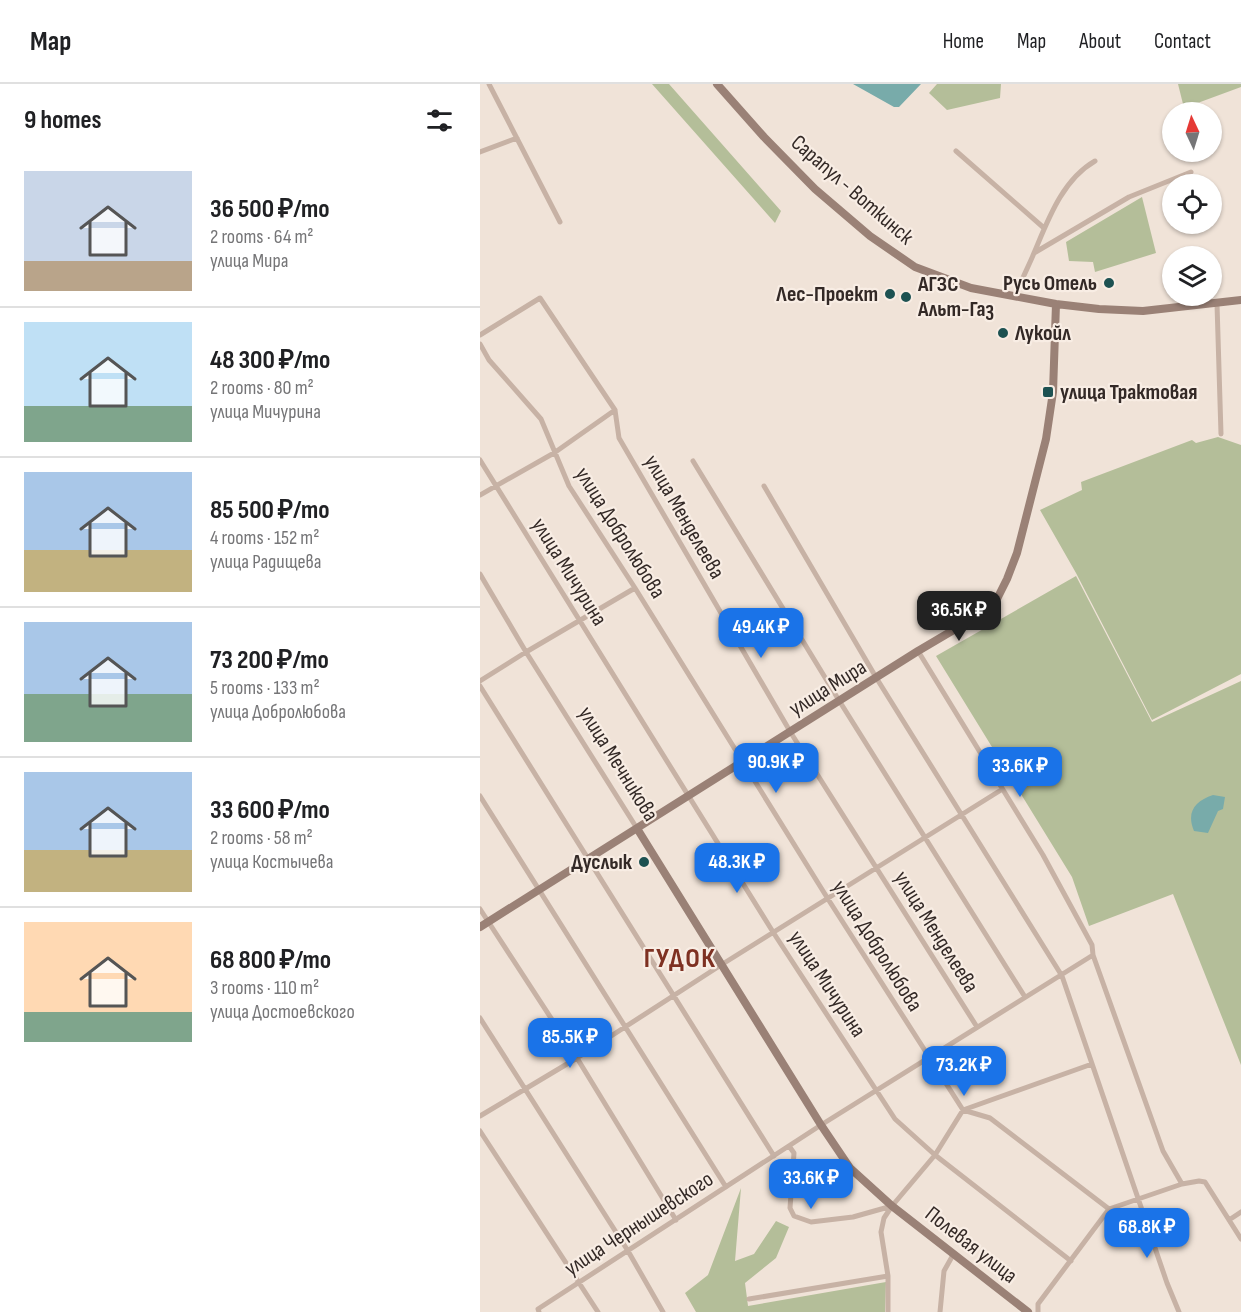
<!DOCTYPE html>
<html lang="en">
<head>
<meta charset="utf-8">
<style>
  body { margin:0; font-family:"Sofia Sans Condensed",sans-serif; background:#f2f2f2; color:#202124; height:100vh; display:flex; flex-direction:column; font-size:22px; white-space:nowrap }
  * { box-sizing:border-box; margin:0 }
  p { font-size:20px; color:#757577 }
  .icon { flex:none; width:33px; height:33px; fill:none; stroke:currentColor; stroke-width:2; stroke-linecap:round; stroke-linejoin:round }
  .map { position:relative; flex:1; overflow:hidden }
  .sheet { display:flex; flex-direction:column; background:#fff; width:480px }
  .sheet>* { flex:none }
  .needle { width:39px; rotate:356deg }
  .buttons { position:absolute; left:682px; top:18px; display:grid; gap:12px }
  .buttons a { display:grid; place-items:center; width:60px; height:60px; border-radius:50%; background:#fff; box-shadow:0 2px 4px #0004; font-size:30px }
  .price { position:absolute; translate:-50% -51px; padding:0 14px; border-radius:12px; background:#1a73e8; color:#fff; font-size:20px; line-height:39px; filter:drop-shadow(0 2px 3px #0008) }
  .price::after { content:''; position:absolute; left:50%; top:36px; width:18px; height:14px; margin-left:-9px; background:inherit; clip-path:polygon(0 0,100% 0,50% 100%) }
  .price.current { background:#222; color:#fff }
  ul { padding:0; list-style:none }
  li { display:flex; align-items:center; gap:18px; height:150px; padding:0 24px }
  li+li { border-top:2px solid #e0e0e0 }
  li span { display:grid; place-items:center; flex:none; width:168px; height:120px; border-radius:0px; color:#555 }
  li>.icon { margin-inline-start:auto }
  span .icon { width:72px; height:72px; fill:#fffc; stroke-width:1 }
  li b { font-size:26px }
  h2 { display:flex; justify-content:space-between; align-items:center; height:72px; padding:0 24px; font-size:26px }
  header { display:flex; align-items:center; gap:36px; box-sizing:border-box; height:84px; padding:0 30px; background:#fff; border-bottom:2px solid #e0e0e0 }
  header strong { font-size:28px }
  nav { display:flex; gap:33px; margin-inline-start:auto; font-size:21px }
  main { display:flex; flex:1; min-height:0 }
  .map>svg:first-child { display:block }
</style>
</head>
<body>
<header>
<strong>Map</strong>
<nav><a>Home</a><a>Map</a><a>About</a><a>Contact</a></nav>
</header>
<main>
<section class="sheet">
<h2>9 homes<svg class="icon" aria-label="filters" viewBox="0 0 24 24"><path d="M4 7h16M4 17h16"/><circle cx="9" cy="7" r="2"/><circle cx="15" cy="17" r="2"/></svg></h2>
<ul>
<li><span style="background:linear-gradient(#c9d6e8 75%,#b9a48a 0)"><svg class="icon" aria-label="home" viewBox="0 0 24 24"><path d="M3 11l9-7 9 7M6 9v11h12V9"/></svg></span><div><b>36 500 ₽/mo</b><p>2 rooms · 64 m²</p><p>улица Мира</p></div></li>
<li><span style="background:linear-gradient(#bfe0f5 70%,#7fa58c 0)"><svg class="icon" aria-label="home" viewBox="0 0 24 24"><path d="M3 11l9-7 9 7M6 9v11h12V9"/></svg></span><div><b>48 300 ₽/mo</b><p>2 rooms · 80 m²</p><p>улица Мичурина</p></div></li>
<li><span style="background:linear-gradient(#a9c7e8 65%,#c2b280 0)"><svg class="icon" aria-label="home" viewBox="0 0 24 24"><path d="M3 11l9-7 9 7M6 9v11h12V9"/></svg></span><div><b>85 500 ₽/mo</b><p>4 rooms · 152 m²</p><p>улица Радищева</p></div></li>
<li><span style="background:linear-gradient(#a9c7e8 60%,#7fa58c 0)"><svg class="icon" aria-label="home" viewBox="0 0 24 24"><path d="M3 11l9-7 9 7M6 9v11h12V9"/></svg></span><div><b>73 200 ₽/mo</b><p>5 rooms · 133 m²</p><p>улица Добролюбова</p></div></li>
<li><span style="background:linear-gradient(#a9c7e8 65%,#c2b280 0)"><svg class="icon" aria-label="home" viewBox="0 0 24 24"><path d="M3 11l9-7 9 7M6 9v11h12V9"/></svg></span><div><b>33 600 ₽/mo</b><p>2 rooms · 58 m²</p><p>улица Костычева</p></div></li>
<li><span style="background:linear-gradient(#ffd9b3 75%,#7fa58c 0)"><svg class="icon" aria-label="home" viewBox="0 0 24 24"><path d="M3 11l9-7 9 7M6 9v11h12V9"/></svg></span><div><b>68 800 ₽/mo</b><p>3 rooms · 110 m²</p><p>улица Достоевского</p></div></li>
</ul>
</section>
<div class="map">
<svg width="761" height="1228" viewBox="0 0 761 1228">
  <rect width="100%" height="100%" fill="#f0e3d8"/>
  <path fill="#b4be99" d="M172 0H189L301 127 295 139Z
    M457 0H521L520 14 467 26 449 9Z
    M698 0H761V3L704 24Z
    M662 113 676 169 615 188 613 178 589 177 586 158Z
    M738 353 761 361V590L672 636 596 489 560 426 602 406 601 398 712 356 716 359Z
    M596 492 672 638 761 597V981L693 810 609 842 592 793 456 572Z
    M261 1104 255 1177 274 1170 296 1137 309 1143 296 1174 265 1199 268 1222 406 1198 405 1228H216L205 1209 228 1191Z"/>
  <path fill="#78abaa" d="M373 0H441L419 23H414Z
    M733 711 745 713 743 725 738 727 728 749 714 747C706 728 715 717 733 711Z"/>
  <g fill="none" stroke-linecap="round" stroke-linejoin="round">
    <path stroke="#c7b2a5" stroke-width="5" d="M9 0 80 138
      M476 67 564 144
      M0 68 37 54
      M554 169 649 113 711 88
      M536 213C540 197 548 184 554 169 568 136 582 96 615 77
      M737 220 741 350
      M0 251 60 214 135 326 139 354 311 649 497 943
      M0 260 9 276 61 335 89 402 155 504 348 815 483 1026 510 1034 629 1125
      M0 376 293 848 415 1035 455 1071 591 1177
      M213 377 360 618 545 913
      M284 402 397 595 582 892 687 1199 699 1228
      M0 411 74 369 135 326
      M0 490 46 568 158 746
      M438 567 563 771 612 861 613 871 683 1067 702 1100
      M0 597 46 568 155 504
      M0 602 294 1072
      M0 712 246 1103
      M0 825 97 974 196 1136
      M0 934 148 1167 183 1228
      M0 1032 97 974 241 881 521 706
      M0 1047 118 1228
      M309 1062 314 1069 310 1124 314 1132 331 1138 373 1133 412 1122
      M749 1136 761 1128
      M269 1215 408 1192
      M59 1228 58 1225 341 1041 613 871
      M408 1228V1192L401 1148 404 1134 412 1122 455 1071 483 1026 612 980
      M460 1228 464 1187 473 1171
      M558 1228V1220L629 1125 702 1100 719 1097 725 1098 761 1155"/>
    <path stroke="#9a8176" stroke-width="8" d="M237 0 284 53 335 105 390 152 435 183 491 204 576 220 619 225 663 227 761 216
      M158 746 341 1041 370 1084 412 1122 548 1228
      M0 843 438 567 499 531 517 515 527 495 537 469 566 355 573 308 576 220"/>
  </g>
  <g fill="#1d5252" stroke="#f8ede4" stroke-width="2">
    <circle cx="629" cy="199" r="6"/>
    <circle cx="410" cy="210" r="6"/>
    <circle cx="426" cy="213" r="6"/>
    <circle cx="523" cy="249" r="6"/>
    <rect x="562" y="302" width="12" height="12" rx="3"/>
    <circle cx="164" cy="778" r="6"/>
  </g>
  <g text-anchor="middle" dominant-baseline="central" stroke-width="4.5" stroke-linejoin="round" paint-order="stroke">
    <g font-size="22" fill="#332926" stroke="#f8ede4">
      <text transform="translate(372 106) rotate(41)">Сарапул - Воткинск</text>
      <text transform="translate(204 433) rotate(60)">улица Менделеева</text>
      <text transform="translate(140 449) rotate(58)">улица Добролюбова</text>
      <text transform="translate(89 488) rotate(58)">улица Мичурина</text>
      <text transform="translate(348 604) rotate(-32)">улица Мира</text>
      <text transform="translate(138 680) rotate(58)">улица Мечникова</text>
      <text transform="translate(456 848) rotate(58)">улица Менделеева</text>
      <text transform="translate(397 862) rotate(58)">улица Добролюбова</text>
      <text transform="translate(347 900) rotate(57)">улица Мичурина</text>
      <text transform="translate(159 1140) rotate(-33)">улица Чернышевского</text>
      <text transform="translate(491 1161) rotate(38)">Полевая улица</text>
    </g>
    <g font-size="22" font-weight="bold" fill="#332926" stroke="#f8ede4" text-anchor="end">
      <text x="617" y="199">Русь Отель</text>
      <text x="438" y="200" text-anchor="start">АГЗС<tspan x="438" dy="25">Альт-Газ</tspan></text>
      <text x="398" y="210">Лес-Проект</text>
      <text x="535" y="249" text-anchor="start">Лукойл</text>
      <text x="580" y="308" text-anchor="start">улица Трактовая</text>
      <text x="152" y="778">Дуслык</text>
    </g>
    <g font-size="28" font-weight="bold" letter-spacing="1.5" fill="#7e3122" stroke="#f8ede4">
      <text x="200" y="874">ГУДОК</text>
    </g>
  </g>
</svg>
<div class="buttons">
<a><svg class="needle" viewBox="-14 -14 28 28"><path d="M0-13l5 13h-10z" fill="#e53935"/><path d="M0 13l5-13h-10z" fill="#757577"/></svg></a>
<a><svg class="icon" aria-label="locate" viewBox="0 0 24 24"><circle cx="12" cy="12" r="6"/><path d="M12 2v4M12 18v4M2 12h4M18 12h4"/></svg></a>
<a><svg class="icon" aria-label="layers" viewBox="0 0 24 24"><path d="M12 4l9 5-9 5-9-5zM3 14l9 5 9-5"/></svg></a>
</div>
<b class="price current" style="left:479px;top:558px">36.5K ₽</b>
<b class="price" style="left:281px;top:575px">49.4K ₽</b>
<b class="price" style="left:296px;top:710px">90.9K ₽</b>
<b class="price" style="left:540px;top:714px">33.6K ₽</b>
<b class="price" style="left:257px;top:810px">48.3K ₽</b>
<b class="price" style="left:90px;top:985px">85.5K ₽</b>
<b class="price" style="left:484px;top:1013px">73.2K ₽</b>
<b class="price" style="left:331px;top:1126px">33.6K ₽</b>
<b class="price" style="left:667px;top:1175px">68.8K ₽</b>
</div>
</main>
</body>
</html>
